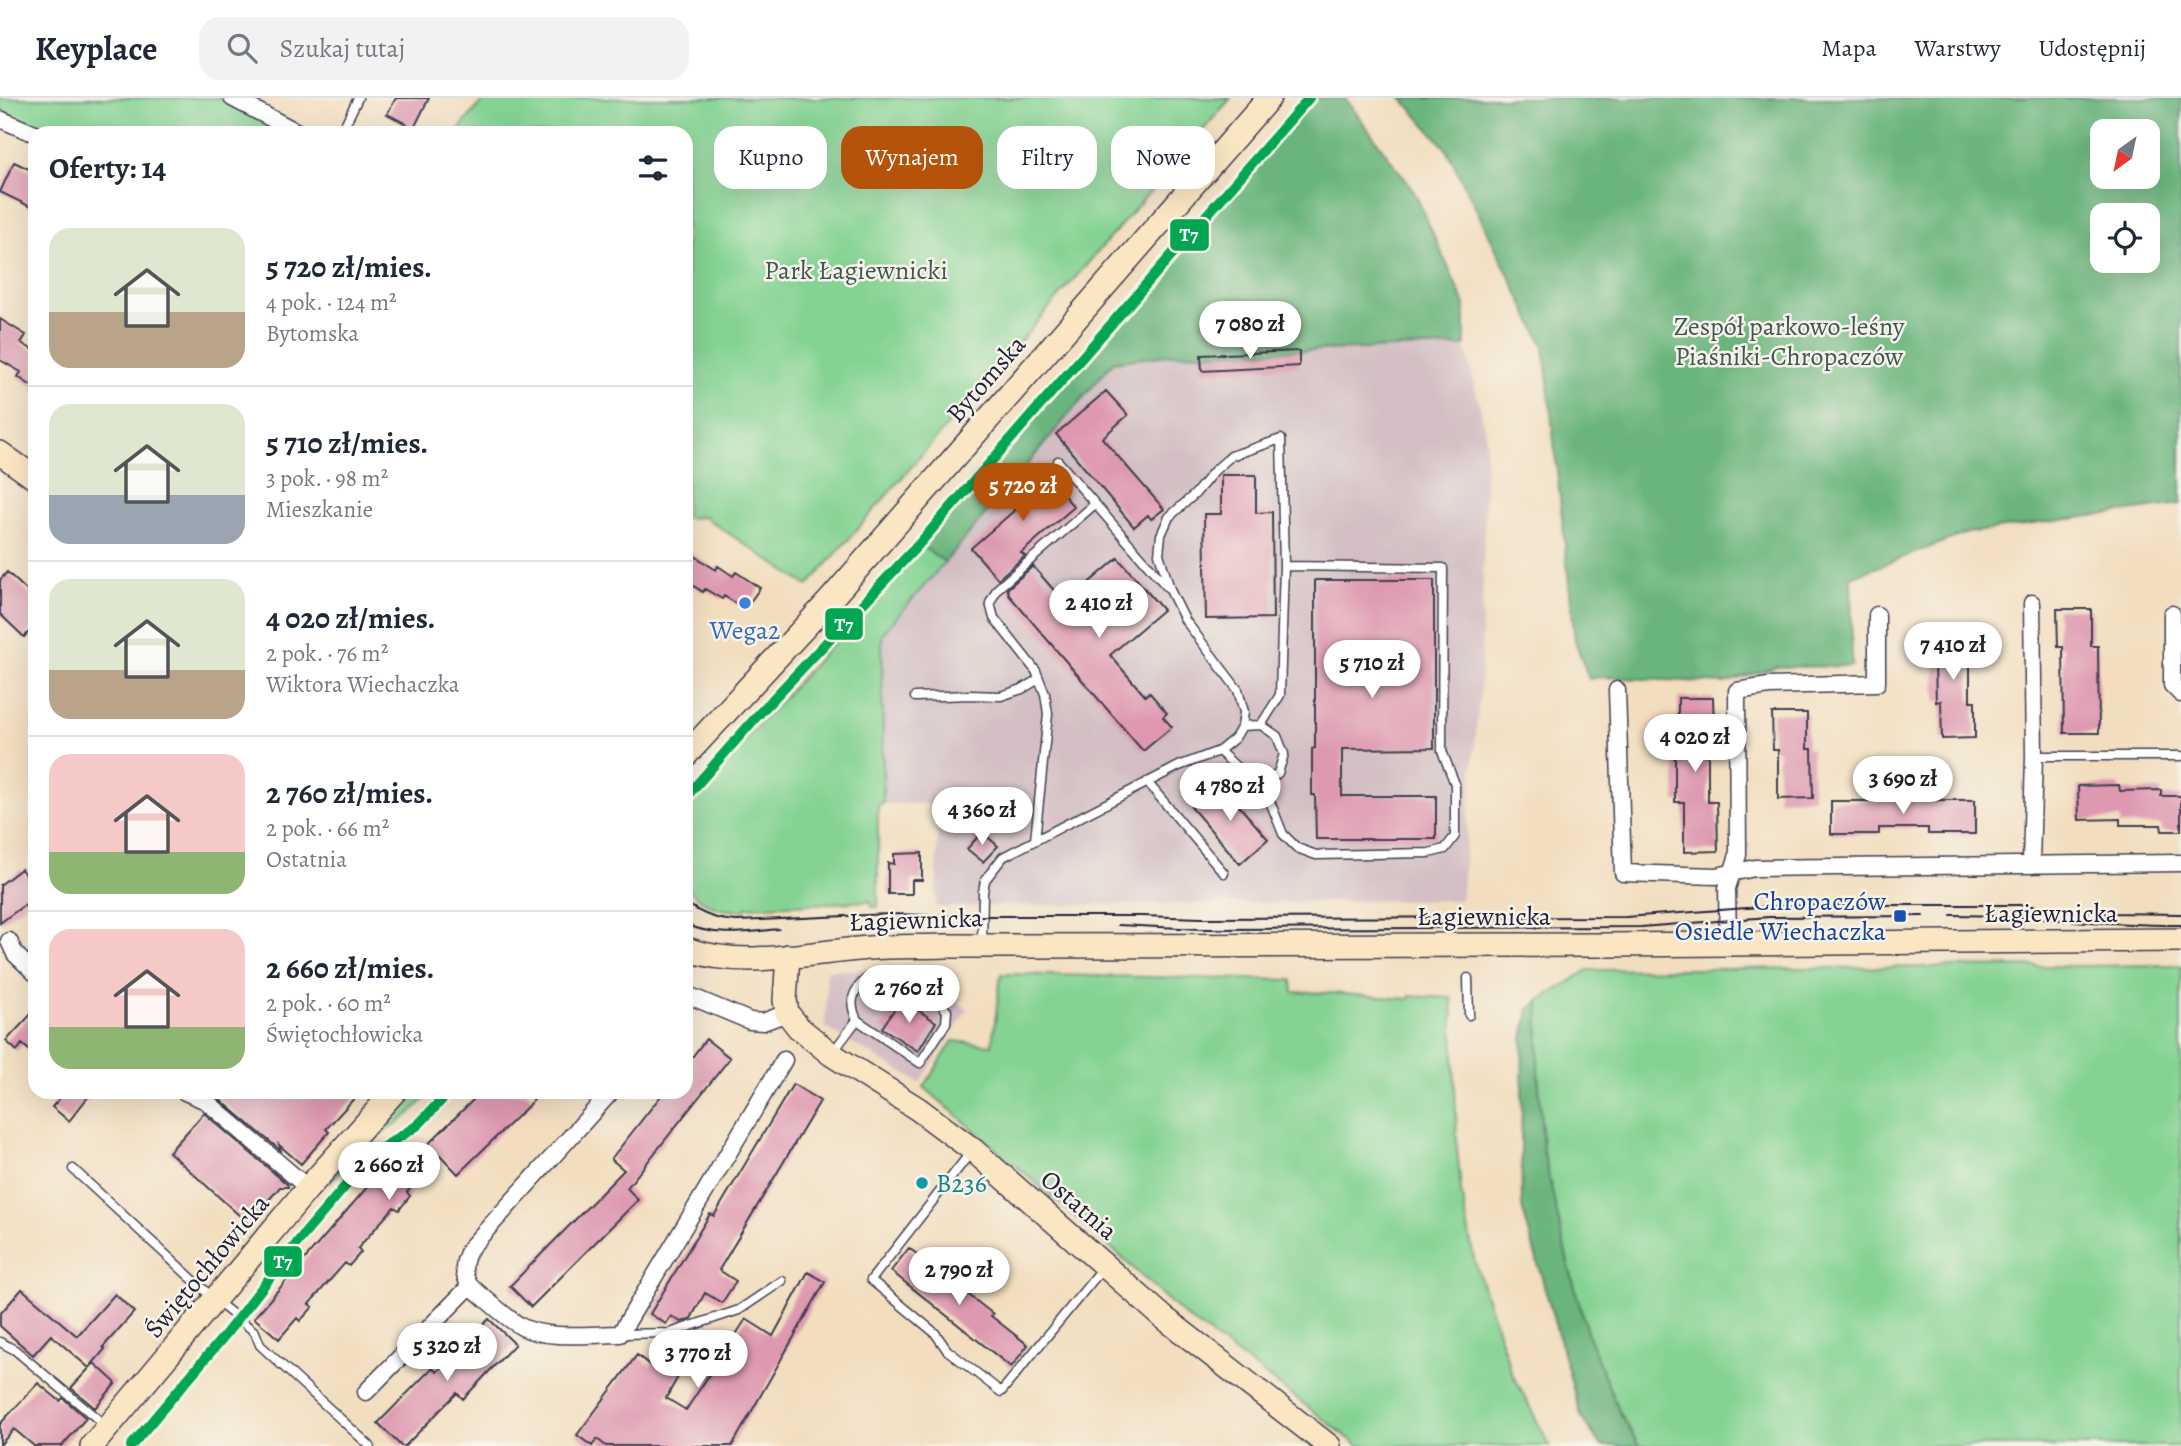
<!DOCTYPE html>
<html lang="pl">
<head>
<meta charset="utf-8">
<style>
  body { margin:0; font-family:Alegreya,serif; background:#f2f2f3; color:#1f2937; height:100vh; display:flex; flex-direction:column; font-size:26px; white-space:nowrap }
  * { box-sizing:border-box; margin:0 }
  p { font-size:23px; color:#747a83 }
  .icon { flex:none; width:38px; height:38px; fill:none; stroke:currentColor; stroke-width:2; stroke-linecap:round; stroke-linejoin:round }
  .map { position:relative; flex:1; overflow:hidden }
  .drawer { position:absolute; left:28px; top:28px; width:665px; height:973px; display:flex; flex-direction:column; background:#fff; border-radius:21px; box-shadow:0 7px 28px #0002 }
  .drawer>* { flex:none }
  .hud { position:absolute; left:714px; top:28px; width:665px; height:63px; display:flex; gap:14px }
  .needle { width:46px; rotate:213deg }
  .buttons { position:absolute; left:2090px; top:21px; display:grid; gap:14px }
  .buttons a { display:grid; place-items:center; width:70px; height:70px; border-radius:14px; background:#fff; box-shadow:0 7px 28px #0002; font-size:35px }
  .price { position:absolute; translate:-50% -60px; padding:0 16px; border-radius:24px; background:#fff; color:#222; font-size:23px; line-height:46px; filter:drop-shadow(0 2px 4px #0008) }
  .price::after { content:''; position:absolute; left:50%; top:42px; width:21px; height:16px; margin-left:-10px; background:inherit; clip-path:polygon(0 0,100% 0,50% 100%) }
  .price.current { background:#b45309; color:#fff }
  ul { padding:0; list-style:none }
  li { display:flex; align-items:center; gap:21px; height:175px; padding:0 21px }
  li+li { border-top:2px solid #e0e1e3 }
  li span { display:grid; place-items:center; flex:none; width:196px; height:140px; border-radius:21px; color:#555 }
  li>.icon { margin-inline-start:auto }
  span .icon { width:84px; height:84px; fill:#fffc; stroke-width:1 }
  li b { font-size:30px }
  h2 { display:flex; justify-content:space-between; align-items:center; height:84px; padding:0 21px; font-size:30px }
  .pill { padding:0 24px; border-radius:21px; background:#fff; box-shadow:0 7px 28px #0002; font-size:24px; line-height:63px }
  .pill.current { background:#b45309; color:#fff }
  header { display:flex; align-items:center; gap:42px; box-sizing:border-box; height:98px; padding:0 35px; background:#fff; border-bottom:2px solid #e0e1e3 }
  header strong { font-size:33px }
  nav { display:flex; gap:38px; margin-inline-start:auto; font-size:24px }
  .search { width:490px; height:63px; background:#f2f2f3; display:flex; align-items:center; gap:18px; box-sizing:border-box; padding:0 24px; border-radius:21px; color:#747a83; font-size:26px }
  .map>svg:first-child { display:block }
</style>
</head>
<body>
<header>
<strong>Keyplace</strong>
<div class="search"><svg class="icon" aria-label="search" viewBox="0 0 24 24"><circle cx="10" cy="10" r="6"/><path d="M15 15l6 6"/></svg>Szukaj tutaj</div>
<nav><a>Mapa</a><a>Warstwy</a><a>Udostępnij</a></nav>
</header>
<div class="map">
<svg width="2181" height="1348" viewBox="0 0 2181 1348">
  <rect width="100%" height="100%" fill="#f7f3e8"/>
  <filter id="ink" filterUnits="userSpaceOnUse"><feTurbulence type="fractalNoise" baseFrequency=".0143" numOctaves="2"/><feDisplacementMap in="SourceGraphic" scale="14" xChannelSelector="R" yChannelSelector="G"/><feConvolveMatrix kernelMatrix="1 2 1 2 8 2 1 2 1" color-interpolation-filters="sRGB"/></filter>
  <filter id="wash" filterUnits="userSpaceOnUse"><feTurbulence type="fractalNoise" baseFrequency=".00686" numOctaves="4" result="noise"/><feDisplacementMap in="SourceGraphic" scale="28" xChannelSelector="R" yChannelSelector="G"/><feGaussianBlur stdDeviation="1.57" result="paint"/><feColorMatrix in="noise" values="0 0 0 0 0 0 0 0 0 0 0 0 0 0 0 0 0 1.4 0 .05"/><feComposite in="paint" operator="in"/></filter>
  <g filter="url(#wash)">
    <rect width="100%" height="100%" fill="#f2debf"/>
    <path fill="#d2bec3" d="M1465 248 1486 334 1481 577 1461 802 936 809 938 706H883L882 536 1113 264 1175 256Z
      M905 871 968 911 920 985 825 929 827 872Z"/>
    <path fill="#84d393" stroke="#537a67" stroke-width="2" d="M0 0H232L299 35H35L0 21Z
      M485 0H1231L808 488 704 419 686 420V35H456Z
      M921 448 945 464 882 536 883 706 878 707V809H872L871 803 746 809 745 812C721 814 702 808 686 788V707Z
      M2181 867V1348H1639L1618 1311 1589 1241 1567 1161 1543 1053 1538 972 1539 903 1588 872Z
      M1001 876 1292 882 1293 894 1329 895 1409 901 1410 898 1452 900 1457 1050 1461 1093 1474 1161 1511 1273 1550 1348H1359L1268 1279 1186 1219 1107 1146 924 989 953 943 992 947Z
      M419 994H432L406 1019 366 1046 330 1084 328 1082 364 1044Z"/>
    <path fill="#6bb57d" stroke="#466c5c" stroke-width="2" fill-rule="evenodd" d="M1313 0H1345L1414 93 1465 207V248L1175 256 1113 264 945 464 921 448Z
      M1402 0H2181V406L1967 435 1851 479 1852 568 1777 569 1725 585 1601 579 1589 581 1575 543 1544 248 1447 52ZM2147 33V79H2102V33ZM2147 117V163H2102V117Z
      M1539 903 1538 972 1543 1053 1567 1161 1589 1241 1618 1311 1639 1348H1601L1581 1318 1522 1109 1521 1052 1523 940 1529 911Z"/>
    <g id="blocks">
      <path fill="#de99b0" d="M396 0H429L414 30 387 16Z
        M14 64 35 74V111L0 94Z
        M0 221 26 237 21 245 35 253V290L18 279 21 274 0 262Z
        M1299 253V268L1202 273 1201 257Z
        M1106 293 1128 317 1102 340 1164 411 1151 421 1148 417 1134 429 1056 336Z
        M1039 369 1074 409 1021 455 1025 458 998 481 971 450 1015 412 1006 402 1020 386Z
        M1221 377H1256V415L1272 414 1273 520 1206 521 1204 416H1221Z
        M686 452 716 472 718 468 733 478 736 474 760 490 745 511 724 498 722 501 705 491 703 494 686 483Z
        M1118 460 1163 512 1110 557 1145 598 1149 594 1167 615 1163 619 1172 629 1143 653 1008 496 1009 495 1007 491 1033 468 1065 505Z
        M7 474 35 500V528L24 539 0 516V482Z
        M1315 482H1434V650L1342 651V698H1436V741H1316L1315 697H1312V651L1315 650Z
        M2057 511H2091V548H2098L2099 635H2064L2063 549H2058Z
        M1930 527H1963L1964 564H1970V603H1975V640L1942 641 1941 603 1936 604 1935 565H1931Z
        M1678 600H1713L1714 634 1708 635V704H1717L1718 753 1684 754V704H1675V635H1678Z
        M1772 615H1807V651H1812L1813 700 1778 701V652H1773Z
        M1219 685 1268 741 1240 766 1191 709Z
        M2119 687 2120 693 2161 692V698H2181V733H2162L2161 727H2120V721L2079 722 2078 688Z
        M1879 698H1928V702H1975V736H1928V730H1879V736H1831V703H1879Z
        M982 734 998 748 983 764 967 751Z
        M922 755V782H912V796H888V765L894 766V756Z
        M21 771 26 778 35 771V799L0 825V787Z
        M901 901 936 924 918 953 882 930Z
        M35 912V957L22 946 17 953 6 943Z
        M706 941 730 960 627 1090 638 1102 531 1209 510 1188 624 1072 611 1061 664 994H686V967Z
        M793 986 820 1003 719 1172 736 1183 722 1205 705 1195 690 1222 681 1224 671 1218 666 1226 650 1216 710 1116 714 1118Z
        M65 994H92L69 1023 52 1009Z
        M224 994H360L326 1031 329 1034 301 1066 279 1047 281 1053 218 1000Z
        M481 994H526L534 1002 458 1076 440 1057 407 1094 410 1098 399 1112 394 1109 358 1150 361 1154 349 1168 345 1165 309 1206 313 1209 300 1223 297 1220 279 1241 254 1220 401 1050 413 1061Z
        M204 1015 287 1086 288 1089H280L260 1112 262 1114 250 1127 169 1054Z
        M909 1150 993 1216 991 1218 1028 1247 1011 1269 891 1173Z
        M808 1174 825 1184 732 1348H606L597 1341 592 1348 577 1337 637 1257 651 1268 662 1254 683 1270 666 1300 686 1312 746 1221 773 1238Z
        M22 1191 77 1238 115 1196 134 1214 103 1249 105 1251 89 1270 51 1237 33 1257 0 1228V1216Z
        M489 1221 515 1246 463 1301 457 1295 405 1348H401L378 1325 432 1270 437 1274Z
        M94 1265 116 1285 95 1310 71 1290Z
        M38 1285 60 1303 63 1300 86 1320 62 1348H34L14 1331 0 1347V1326Z"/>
    </g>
  </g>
  <g filter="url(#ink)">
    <use href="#blocks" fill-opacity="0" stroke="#413e4f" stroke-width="2"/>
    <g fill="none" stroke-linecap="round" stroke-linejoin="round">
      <defs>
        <path id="lane" d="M341 35 358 0
          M1058 363 1167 489
          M915 599 970 597 1001 598 1022 591 1039 581
          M1242 628 1261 627 1277 638 1284 656 1278 675 1263 686
          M1219 653 1244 676 1263 686 1283 736 1297 750 1316 757 1429 755 1445 751 1455 738V686L1442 653 1443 470 1284 468
          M2034 658H2181
          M1147 684 1224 775
          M1035 742 1048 616 1045 596 1036 573 994 520 990 505 997 491 1095 406
          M982 845 983 794 985 782 1003 759 1179 668 1219 653 1235 640 1242 628 1244 614 1238 592 1185 522 1171 494 1159 456 1161 437 1169 419 1195 396 1214 373 1231 358 1281 341 1284 468 1280 597 1261 627
          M1468 880 1469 917
          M833 954 857 922 920 965 946 925 947 913 942 907C919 892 880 856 857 891 850 902 852 911 857 922
          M971 1054 871 1182 935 1235 947 1252 1001 1294 1102 1171
          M73 1071 215 1202 255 1234 260 1247 370 1348
          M620 1236 670 1235 739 1212 782 1183
          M0 1244 15 1252 106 1328"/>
        <path id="street" d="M232 0 299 35
          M0 21 35 36
          M2172 516V587L2181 596
          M1617 592 1623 775 1716 778 1755 770 2181 765
          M2031 766 2034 658 2032 505
          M9 843 15 856 35 875
          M1728 844 1727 790 1738 757 1737 593 1769 588 1877 585V517
          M686 903 690 898 750 923 763 924 787 915
          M185 994 206 1003 308 1090
          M470 1188C487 1201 504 1219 522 1229 548 1242 591 1236 620 1236L784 962
          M366 1294 470 1188C461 1174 463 1163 471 1149L611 994"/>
        <path id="secondary" d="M0 355 35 380
          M686 657 830 502 1269 0
          M686 851C744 872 810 854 869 850 894 848 920 849 945 848L1608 847 2181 842
          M788 858 785 902 787 915 799 930 831 956 918 1011 973 1052 1163 1219 1329 1348
          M92 1348 308 1090 394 994"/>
      </defs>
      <use href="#lane" stroke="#413e4f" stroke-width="11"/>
      <use href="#street" stroke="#413e4f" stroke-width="19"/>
      <use href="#secondary" stroke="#413e4f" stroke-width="26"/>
      <use href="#lane" stroke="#fff" stroke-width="8"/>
      <use href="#street" stroke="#fff" stroke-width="16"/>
      <use href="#secondary" stroke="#fbe6c4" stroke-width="23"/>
      <path stroke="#22223b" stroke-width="2" d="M686 700 692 692
        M686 804C701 817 717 822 737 823L889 816 957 818H1142L1201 820 1626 819 1774 808 1828 807H2019L2110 815 2181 816
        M1951 817C2028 817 2104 828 2181 827
        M686 826C715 840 748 834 779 831
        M1118 827 1201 831 1641 829 1769 819 1923 818"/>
      <defs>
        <path id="tram-1" d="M686 699 758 617 919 446 1309 0
          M131 1348 225 1237 301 1140 365 1065 381 1051 418 1027 449 994"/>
      </defs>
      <use href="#tram-1" stroke="#f7f3e8" stroke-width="16"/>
      <use href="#tram-1" stroke="#00a651" stroke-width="10"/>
    </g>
  </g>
  <circle fill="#3f7fe0" stroke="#f7f3e8" stroke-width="2.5" cx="745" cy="505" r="7"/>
  <rect fill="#1a4fb4" stroke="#f7f3e8" stroke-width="2.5" x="1893" y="811" width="14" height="14" rx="3.5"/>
  <circle fill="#0f9aa8" stroke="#f7f3e8" stroke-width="2.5" cx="922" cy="1085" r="7"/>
  <g text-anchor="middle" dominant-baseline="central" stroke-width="5" stroke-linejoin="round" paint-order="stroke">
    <g font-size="26" fill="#3f5755" stroke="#f7f3e8">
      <text x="856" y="172">Park Łagiewnicki</text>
      <text x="1789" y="228">Zespół parkowo-leśny<tspan x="1789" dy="30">Piaśniki-Chropaczów</tspan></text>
    </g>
    <g font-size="26" fill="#22223b" stroke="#f7f3e8">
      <text transform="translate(986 281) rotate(-49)">Bytomska</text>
      <text x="2051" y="815">Łagiewnicka</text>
      <text x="1484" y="818">Łagiewnicka</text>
      <text transform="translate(916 822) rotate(-2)">Łagiewnicka</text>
      <text transform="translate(1079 1107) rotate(41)">Ostatnia</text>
      <text transform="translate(207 1168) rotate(-50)">Świętochłowicka</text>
    </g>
    <g font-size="26" fill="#366cbe" stroke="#f7f3e8">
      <text x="745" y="532">Wega2</text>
    </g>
    <g font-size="26" fill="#164399" stroke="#f7f3e8" text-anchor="end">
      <text x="1886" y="803">Chropaczów<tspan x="1886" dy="30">Osiedle Wiechaczka</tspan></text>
    </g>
    <g font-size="26" fill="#0d838f" stroke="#f7f3e8" text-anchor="start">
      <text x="936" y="1085">B236</text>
    </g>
  </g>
  <g stroke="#f7f3e8" stroke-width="2.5">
    <rect x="1169" y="120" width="41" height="34" rx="7" fill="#00a651"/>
    <rect x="824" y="509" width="40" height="34" rx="7" fill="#00a651"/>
    <rect x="263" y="1147" width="40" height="33" rx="7" fill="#00a651"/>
  </g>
  <g font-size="19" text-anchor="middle" font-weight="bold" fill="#fff">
    <text x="1189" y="143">T7</text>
    <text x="844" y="533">T7</text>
    <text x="283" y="1170">T7</text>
  </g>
</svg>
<div class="buttons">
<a><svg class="needle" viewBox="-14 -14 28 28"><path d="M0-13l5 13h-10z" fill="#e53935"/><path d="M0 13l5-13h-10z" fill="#747a83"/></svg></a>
<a><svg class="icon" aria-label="locate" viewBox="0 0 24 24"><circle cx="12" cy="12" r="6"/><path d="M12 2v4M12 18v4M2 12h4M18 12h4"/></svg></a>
</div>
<b class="price" style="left:1250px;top:263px">7 080 zł</b>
<b class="price current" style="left:1023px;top:425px">5 720 zł</b>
<b class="price" style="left:1099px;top:542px">2 410 zł</b>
<b class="price" style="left:1953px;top:584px">7 410 zł</b>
<b class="price" style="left:1372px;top:602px">5 710 zł</b>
<b class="price" style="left:1695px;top:676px">4 020 zł</b>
<b class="price" style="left:1903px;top:718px">3 690 zł</b>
<b class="price" style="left:1230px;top:725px">4 780 zł</b>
<b class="price" style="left:982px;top:749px">4 360 zł</b>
<b class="price" style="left:909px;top:927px">2 760 zł</b>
<b class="price" style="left:389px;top:1104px">2 660 zł</b>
<b class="price" style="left:959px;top:1209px">2 790 zł</b>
<b class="price" style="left:447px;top:1285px">5 320 zł</b>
<b class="price" style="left:698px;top:1292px">3 770 zł</b>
<div class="hud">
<a class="pill">Kupno</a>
<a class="pill current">Wynajem</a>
<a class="pill">Filtry</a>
<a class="pill">Nowe</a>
</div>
<section class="drawer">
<h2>Oferty: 14<svg class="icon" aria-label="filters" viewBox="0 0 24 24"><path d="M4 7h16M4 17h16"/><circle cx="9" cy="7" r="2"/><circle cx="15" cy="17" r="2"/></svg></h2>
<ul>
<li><span style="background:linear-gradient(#dfe7d0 60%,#b9a48a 0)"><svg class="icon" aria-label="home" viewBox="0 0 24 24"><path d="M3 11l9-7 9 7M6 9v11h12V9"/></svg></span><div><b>5 720 zł/mies.</b><p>4 pok. · 124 m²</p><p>Bytomska</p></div></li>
<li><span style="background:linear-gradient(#dfe7d0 65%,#9aa5b1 0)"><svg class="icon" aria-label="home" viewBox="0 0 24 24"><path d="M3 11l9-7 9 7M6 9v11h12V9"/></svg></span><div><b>5 710 zł/mies.</b><p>3 pok. · 98 m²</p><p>Mieszkanie</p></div></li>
<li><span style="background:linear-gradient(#dfe7d0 65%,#b9a48a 0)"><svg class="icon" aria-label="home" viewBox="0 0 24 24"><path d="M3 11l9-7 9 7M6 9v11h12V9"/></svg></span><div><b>4 020 zł/mies.</b><p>2 pok. · 76 m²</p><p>Wiktora Wiechaczka</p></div></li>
<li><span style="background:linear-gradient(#f6c9c9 70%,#8fb573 0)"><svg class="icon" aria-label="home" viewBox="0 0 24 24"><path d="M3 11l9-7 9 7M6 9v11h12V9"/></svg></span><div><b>2 760 zł/mies.</b><p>2 pok. · 66 m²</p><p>Ostatnia</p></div></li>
<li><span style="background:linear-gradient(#f6c9c9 70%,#8fb573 0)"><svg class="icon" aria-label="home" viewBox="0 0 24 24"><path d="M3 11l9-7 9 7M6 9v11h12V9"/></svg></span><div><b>2 660 zł/mies.</b><p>2 pok. · 60 m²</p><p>Świętochłowicka</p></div></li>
</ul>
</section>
</div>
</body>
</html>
